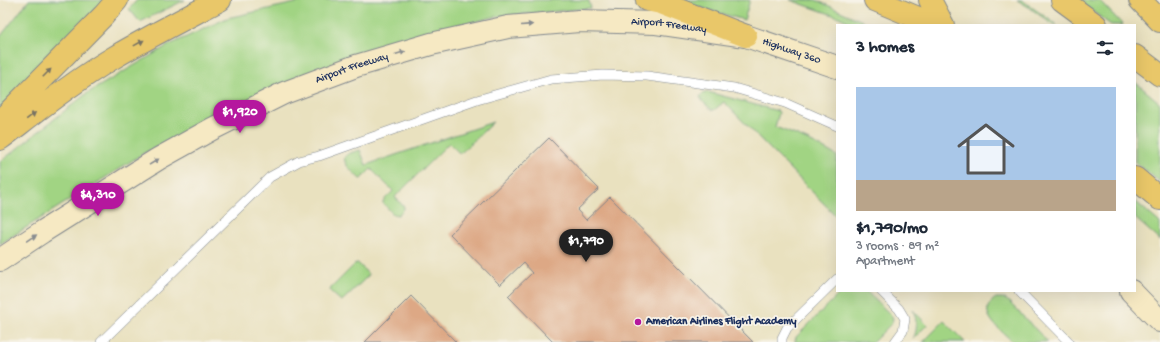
<!DOCTYPE html>
<html lang="en">
<head>
<meta charset="utf-8">
<style>
  body { margin:0; font-family:"Gochi Hand",sans-serif; background:#f2f2f3; color:#1f2937; height:100vh; display:flex; flex-direction:column; font-size:15px; white-space:nowrap }
  * { box-sizing:border-box; margin:0 }
  p { font-size:13px; color:#747a83 }
  .icon { flex:none; width:22px; height:22px; fill:none; stroke:currentColor; stroke-width:2; stroke-linecap:round; stroke-linejoin:round }
  .map { position:relative; flex:1; overflow:hidden }
  .drawer { position:absolute; left:836px; top:24px; width:300px; height:268px; display:flex; flex-direction:column; background:#fff; border-radius:0px; box-shadow:0 4px 16px #0002 }
  .drawer>* { flex:none }
  .price { position:absolute; translate:-50% -34px; padding:0 9px; border-radius:14px; background:#b5179e; color:#fff; font-size:13px; line-height:26px; filter:drop-shadow(0 1px 2px #0008) }
  .price::after { content:''; position:absolute; left:50%; top:24px; width:12px; height:9px; margin-left:-6px; background:inherit; clip-path:polygon(0 0,100% 0,50% 100%) }
  .price.on { background:#222; color:#fff }
  ul { padding:0; list-style:none }
  li { display:grid; align-content:center; gap:8px; height:212px; padding:0 20px }
  li+li { border-top:1px solid #e0e1e3 }
  li span { display:grid; place-items:center; height:124px; border-radius:0px; color:#555 }
  li>.icon { margin-inline-start:auto }
  span .icon { width:72px; height:72px; fill:#fffc; stroke-width:1 }
  li b { font-size:17px }
  h2 { display:flex; justify-content:space-between; align-items:center; height:48px; padding:0 20px; font-size:17px }
  .map>svg:first-child { display:block }
</style>
</head>
<body>
<div class="map">
<svg width="1160" height="342" viewBox="0 0 1160 342">
  <rect width="100%" height="100%" fill="#f7f3e8"/>
  <filter id="ink" filterUnits="userSpaceOnUse"><feTurbulence type="fractalNoise" baseFrequency=".025" numOctaves="2"/><feDisplacementMap in="SourceGraphic" scale="8" xChannelSelector="R" yChannelSelector="G"/><feConvolveMatrix kernelMatrix="1 2 1 2 8 2 1 2 1" color-interpolation-filters="sRGB"/></filter>
  <filter id="wash" filterUnits="userSpaceOnUse"><feTurbulence type="fractalNoise" baseFrequency=".012" numOctaves="4" result="noise"/><feDisplacementMap in="SourceGraphic" scale="16" xChannelSelector="R" yChannelSelector="G"/><feGaussianBlur stdDeviation="0.9" result="paint"/><feColorMatrix in="noise" values="0 0 0 0 0 0 0 0 0 0 0 0 0 0 0 0 0 1.4 0 .05"/><feComposite in="paint" operator="in"/></filter>
  <g filter="url(#wash)">
    <rect width="100%" height="100%" fill="#e9e1bf"/>
    <path fill="#a1d483" stroke="#5e8270" d="M29 0H105L0 111V37Z
      M137 0H185L140 22 129 9Z
      M309 0H582L589 1 591 8 494 17 389 43 144 153 0 244V162L86 94 167 46 227 18Z
      M674 0H750L744 20Z
      M790 0H816L871 25H855L839 17Z
      M1017 0H1022L1057 25H1053L1030 8Z
      M1077 0H1099L1123 25H1111Z
      M1135 82 1160 103V182L1135 162Z
      M708 92 778 111 779 113 775 127C797 135 817 144 837 156V217L724 102 714 110H712L703 102 700 97 702 94Z
      M493 122 462 152 460 153 458 152 449 143 395 197 404 207V209L398 215 393 214 383 203V201L393 191 371 169 361 179H360C355 174 337 160 348 154 352 152 357 151 360 150L366 165Z
      M1135 201 1160 223V240L1135 218Z
      M356 263H358L368 274V276L343 300 341 301 330 291 331 288Z
      M842 291H866L891 315 893 318 892 323 873 342H795L796 337Z
      M996 298H1003L1008 301 1048 342H1013C1001 330 974 312 996 298Z
      M913 310 927 325 913 339C918 329 917 321 913 310Z
      M944 321 965 342H923Z"/>
    <g id="blocks">
      <path fill="#dda885" d="M549 138 599 189 577 210 586 220 610 197 753 342H553L508 296 532 273 523 263 500 285 450 234Z
        M411 296 456 342H365Z"/>
    </g>
  </g>
  <g filter="url(#ink)">
    <use href="#blocks" fill-opacity="0" stroke="#82888e" stroke-width="1"/>
    <g fill="none" stroke-linecap="round" stroke-linejoin="round">
      <defs>
        <path id="service" d="M881 291 899 309 905 319 903 331 895 342
          M1019 291 1069 342
          M101 342 270 177 299 161 319 156 477 100 551 79 603 75 647 76 734 88 785 103 837 126
          M782 342V338L787 328 837 279"/>
        <g id="secondary">
          <path id="s1" d="M0 260 42 232 158 159 212 129 284 93 356 66 431 44 508 27 579 21 656 23 746 36 837 67"/>
          <path d="M1131 291 1160 321"/>
        </g>
        <path id="motorway" d="M647 0 661 3 746 36
          M875 0 935 25
          M930 0 943 25
          M1062 0 1096 25
          M1140 0 1160 21
          M1135 56 1160 75
          M0 121 104 15 117 0
          M0 139C37 111 73 82 113 58 148 37 184 19 220 0
          M1135 178 1160 199"/>
      </defs>
      <use href="#service" stroke="#82888e" stroke-width="10"/>
      <use href="#secondary" stroke="#82888e" stroke-width="24"/>
      <use href="#motorway" stroke="#82888e" stroke-width="24"/>
      <use href="#service" stroke="#fff" stroke-width="9"/>
      <use href="#secondary" stroke="#f6e9c3" stroke-width="22"/>
      <use href="#motorway" stroke="#e9c769" stroke-width="22"/>
    </g>
    <defs><path id="oneway-solid" d="M-6-.8H1V-3.2L6.5 0L1 3.2V.8H-6Z"/></defs>
    <g fill="#888c90">
      <use href="#oneway-solid" transform="translate(527 25) rotate(-5)"/>
      <use href="#oneway-solid" transform="translate(400 53) rotate(-16)"/>
      <use href="#oneway-solid" transform="translate(154 162) rotate(-32)"/>
      <use href="#oneway-solid" transform="translate(32 238) rotate(-34)"/>
    </g>
    <g fill="#787363">
      <use href="#oneway-solid" transform="translate(139 43) rotate(-29)"/>
      <use href="#oneway-solid" transform="translate(47 73) rotate(-45)"/>
      <use href="#oneway-solid" transform="translate(31 116) rotate(-37)"/>
    </g>
  </g>
  <circle fill="#b5179e" stroke="#f7f3e8" stroke-width="1.5" cx="638" cy="322" r="4"/>
  <g text-anchor="middle" dominant-baseline="central" stroke-width="3.5" stroke-linejoin="round" paint-order="stroke">
    <g font-size="11" fill="#1b2f5e" stroke="#f7f3e8">
      <text stroke="none"><textPath href="#s1" startOffset="725">Airport Freeway</textPath></text>
      <text stroke="none"><textPath href="#s1" startOffset="851">Highway 360</textPath></text>
      <text stroke="none"><textPath href="#s1" startOffset="402">Airport Freeway</textPath></text>
    </g>
    <g font-size="11" font-weight="bold" fill="#1b2f5e" stroke="#f7f3e8" text-anchor="start">
      <text x="646" y="322">American Airlines Flight Academy</text>
    </g>
  </g>
</svg>
<b class="price" style="left:240px;top:134px">$1,920</b>
<b class="price" style="left:98px;top:217px">$4,310</b>
<b class="price on" style="left:586px;top:263px">$1,790</b>
<section class="drawer">
<h2>3 homes<svg class="icon" aria-label="filters" viewBox="0 0 24 24"><path d="M4 7h16M4 17h16"/><circle cx="9" cy="7" r="2"/><circle cx="15" cy="17" r="2"/></svg></h2>
<ul>
<li><span style="background:linear-gradient(#a9c7e8 75%,#b9a48a 0)"><svg class="icon" aria-label="home" viewBox="0 0 24 24"><path d="M3 11l9-7 9 7M6 9v11h12V9"/></svg></span><div><b>$1,790/mo</b><p>3 rooms · 89 m²</p><p>Apartment</p></div></li>
</ul>
</section>
</div>
</body>
</html>
